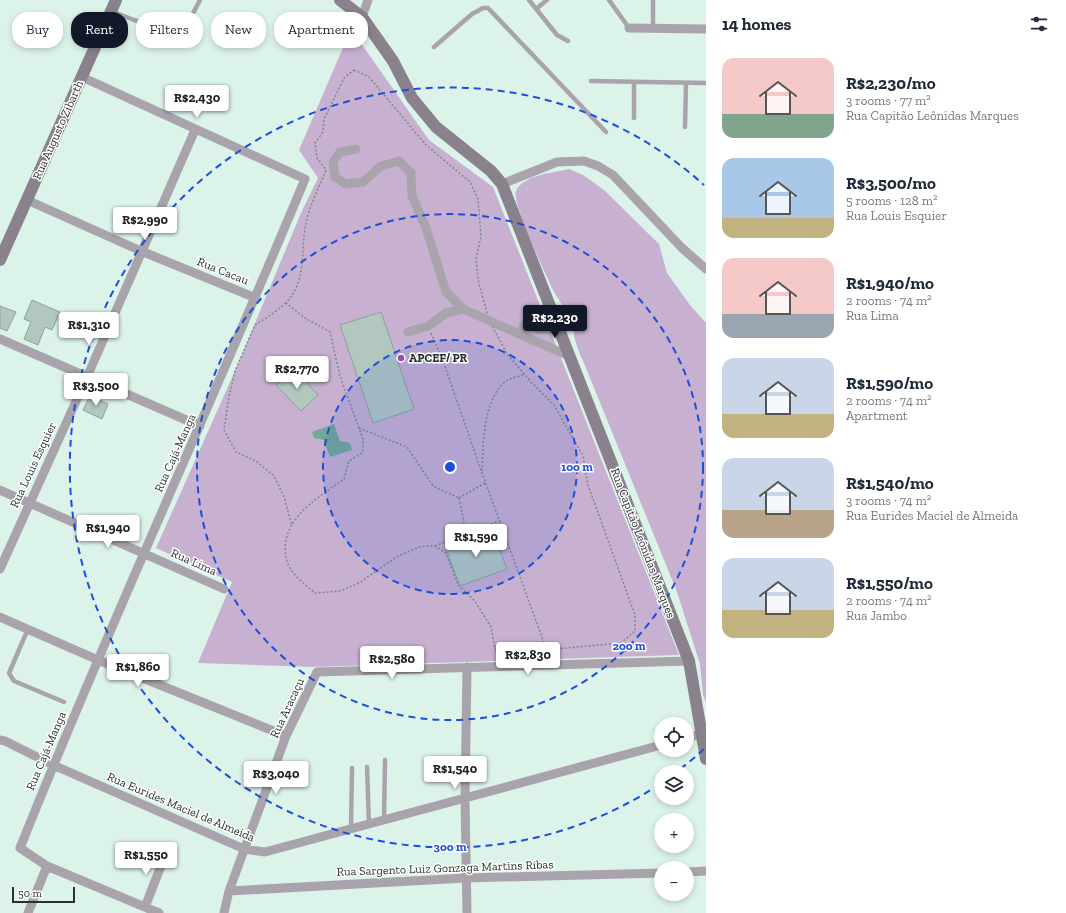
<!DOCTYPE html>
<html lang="en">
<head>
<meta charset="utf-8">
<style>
  body { margin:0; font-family:"Zilla Slab",serif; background:#f2f2f3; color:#1f2937; height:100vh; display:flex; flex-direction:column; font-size:15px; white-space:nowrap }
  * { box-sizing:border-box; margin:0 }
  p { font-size:13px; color:#747a83 }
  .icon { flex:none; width:22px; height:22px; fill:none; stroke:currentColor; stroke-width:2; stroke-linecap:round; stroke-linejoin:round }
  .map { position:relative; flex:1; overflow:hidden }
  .panel { display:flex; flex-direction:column; background:#fff; width:360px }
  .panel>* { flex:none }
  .top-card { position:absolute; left:12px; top:12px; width:380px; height:36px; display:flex; gap:8px }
  .fabs { position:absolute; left:654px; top:717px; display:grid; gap:8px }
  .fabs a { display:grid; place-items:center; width:40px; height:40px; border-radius:50%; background:#fff; box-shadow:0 2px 6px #0003; font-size:20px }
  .scale { position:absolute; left:12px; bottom:10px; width:63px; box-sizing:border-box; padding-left:4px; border:2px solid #29312e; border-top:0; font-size:11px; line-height:14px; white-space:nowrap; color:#29312e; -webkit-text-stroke:3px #fff; paint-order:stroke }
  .price { position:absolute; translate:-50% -34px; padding:0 9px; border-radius:4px; background:#fff; color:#222; font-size:13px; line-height:26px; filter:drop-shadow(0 1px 2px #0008) }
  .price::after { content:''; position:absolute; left:50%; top:24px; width:12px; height:9px; margin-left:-6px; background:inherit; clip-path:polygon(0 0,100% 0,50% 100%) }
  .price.selected { background:#111827; color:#fff }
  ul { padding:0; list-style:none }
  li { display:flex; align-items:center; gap:12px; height:100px; padding:0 16px }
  li span { display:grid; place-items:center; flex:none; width:112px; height:80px; border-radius:12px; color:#555 }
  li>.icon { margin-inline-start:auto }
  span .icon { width:48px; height:48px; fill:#fffc; stroke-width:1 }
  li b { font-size:17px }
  h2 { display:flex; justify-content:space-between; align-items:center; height:48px; padding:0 16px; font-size:17px }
  .tag { padding:0 14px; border-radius:16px; background:#fff; box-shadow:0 2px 6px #0003; font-size:14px; line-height:36px }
  .tag.selected { background:#111827; color:#fff }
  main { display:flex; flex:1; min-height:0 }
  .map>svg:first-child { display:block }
</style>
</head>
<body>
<main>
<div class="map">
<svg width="706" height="913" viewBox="0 0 706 913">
  <rect width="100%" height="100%" fill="#dcf3ea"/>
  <path fill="#c8b0d1" d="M351 29 429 140 493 187 679 655 313 667 198 663 232 582 156 548 235 371 301 213 318 178 299 150Z
    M569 169 583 175 604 190 659 244 667 273 690 305 706 323V702L703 695 700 664 677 592 586 368C582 358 577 349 575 339 573 333 574 327 571 322 567 311 560 302 554 292 547 278 511 201 516 191 524 174 554 173 569 169Z"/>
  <path fill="#73a895" d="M334 424 340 441 350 443 352 450 330 457 324 440 314 438 312 432Z"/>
  <path fill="#b2c8bf" stroke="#8ba199" d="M32 300 60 312 52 330 45 327 38 345 24 339 31 322 24 319Z
    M0 306 16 312 7 331 0 328Z
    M381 312 414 409 373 423 340 325Z
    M294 369 318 395 301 411 276 385Z
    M90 396 108 404 102 419 83 410Z
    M492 529 507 569 460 586 445 546Z"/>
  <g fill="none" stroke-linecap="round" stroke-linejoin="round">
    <path stroke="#7b8a84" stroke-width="1.5" stroke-dasharray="2 2" stroke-linecap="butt" d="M354 70 369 77 426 145 470 182 478 199 481 237 476 259 478 280 489 320 507 354 531 382 554 405 583 456 588 485 635 615V631L621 643 500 654 495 649 491 627 474 600 458 585 446 553 435 546H422L398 556 359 583 340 591 315 593C307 586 292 575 288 564 274 523 316 499 344 479L349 461 363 452V439L340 376 330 332 305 318 286 303C309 277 299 249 307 219 311 202 320 186 326 170L317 158 315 143 323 132 324 119 344 78Z
      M286 303 271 315 255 325 235 371 229 397 224 430 236 452 256 461 274 476 284 497 292 526
      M431 333 442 358 482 473 547 651
      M359 428 407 447 433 486 459 498
      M482 471C483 445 483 399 506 381 510 378 518 377 523 375
      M459 498 466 533
      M459 498 485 483
      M435 546 499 521"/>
    <path stroke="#a9a4ac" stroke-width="4.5" d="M529 0 557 35 568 41
      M609 0 629 28
      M536 9 547 0
      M111 11 134 20 174 32 186 27 200 0
      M653 27V0
      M434 47 472 14 483 8H488L606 132
      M591 81 706 83
      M634 118V82
      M685 127 686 83
      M28 629 9 673 14 681 64 702
      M367 767 369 824
      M384 820 385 760
      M351 829 352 768"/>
    <path stroke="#a9a4ac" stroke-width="9" d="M362 17 368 0
      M629 28 706 29
      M82 77 305 179C212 403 110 623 20 848L47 866 159 913
      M356 149 340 152 333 162 335 177 346 184 363 182 381 166 399 161 411 173 412 196 426 228 446 292 463 309
      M502 184 557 162 584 161 598 166 613 175 682 248 706 269
      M27 200 141 251 256 298
      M408 332 428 326 446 313 463 309 569 356
      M520 334 526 322 539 329H559
      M0 339 200 426
      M0 490 224 589
      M0 569 87 377 195 130
      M0 617 98 660 286 736
      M687 738 701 734
      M0 740 5 741 53 765 244 849 265 852 661 745
      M687 872 706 871
      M229 891 466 878 661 873
      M145 907 166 853
      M28 913 47 866
      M224 913 229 891 286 736 317 672 689 661
      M467 913 465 798 467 667"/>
    <path stroke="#89818c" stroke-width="12" d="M340 0 362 17 393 61 412 98 436 127 491 171 502 184 689 661 706 759
      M0 260 116 0"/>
  </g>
  <circle cx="450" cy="467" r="127" fill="#1d4ed8" fill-opacity=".12"/>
  <g fill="none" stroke="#1d4ed8" stroke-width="2" stroke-dasharray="7 5">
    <circle cx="450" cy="467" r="127"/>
    <circle cx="450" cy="467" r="253"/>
    <path d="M704 749A380 380 0 0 1 679 770M660 784A380 380 0 1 1 704 185"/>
  </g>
  <circle fill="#9c4ab9" stroke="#fff" stroke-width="1.5" cx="401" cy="358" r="4"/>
  <g text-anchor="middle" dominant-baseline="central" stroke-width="3" stroke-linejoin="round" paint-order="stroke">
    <g font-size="12" fill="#29312e" stroke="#fff">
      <text transform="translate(58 130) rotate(-66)">Rua Augusto Zibarth</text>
      <text transform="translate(223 271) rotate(22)">Rua Cacau</text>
      <text transform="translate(175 453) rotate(-66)">Rua Cajá-Manga</text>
      <text transform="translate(33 465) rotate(-65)">Rua Louis Esquier</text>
      <text transform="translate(643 543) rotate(69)">Rua Capitão Leônidas Marques</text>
      <text transform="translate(194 562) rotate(24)">Rua Lima</text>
      <text transform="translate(287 708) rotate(-65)">Rua Aracaçu</text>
      <text transform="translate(46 751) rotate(-67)">Rua Cajá-Manga</text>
      <text transform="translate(181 807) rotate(23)">Rua Eurides Maciel de Almeida</text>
      <text transform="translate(445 868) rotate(-2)">Rua Sargento Luiz Gonzaga Martins Ribas</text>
    </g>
    <g font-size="12" font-weight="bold" fill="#29312e" stroke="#fff" text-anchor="start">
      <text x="409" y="358">APCEF/ PR</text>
    </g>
  </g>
  <circle cx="450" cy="467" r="6" fill="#1d4ed8" stroke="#fff" stroke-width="2"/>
  <g font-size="12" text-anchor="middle" font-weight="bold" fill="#1d4ed8" stroke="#fff" stroke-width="3" stroke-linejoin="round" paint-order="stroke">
    <text x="577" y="471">100 m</text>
    <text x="629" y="650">200 m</text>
    <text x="450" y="851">300 m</text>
  </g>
</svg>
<div class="fabs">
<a><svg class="icon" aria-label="locate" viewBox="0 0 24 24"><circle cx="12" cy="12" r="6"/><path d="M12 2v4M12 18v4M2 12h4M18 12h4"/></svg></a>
<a><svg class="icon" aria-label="layers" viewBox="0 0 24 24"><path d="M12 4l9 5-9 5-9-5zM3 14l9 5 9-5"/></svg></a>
<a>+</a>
<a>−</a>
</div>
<div class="scale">50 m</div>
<b class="price" style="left:197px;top:119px">R$2,430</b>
<b class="price" style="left:145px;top:241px">R$2,990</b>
<b class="price selected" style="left:555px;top:339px">R$2,230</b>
<b class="price" style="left:89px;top:346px">R$1,310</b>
<b class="price" style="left:297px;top:390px">R$2,770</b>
<b class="price" style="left:96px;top:407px">R$3,500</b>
<b class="price" style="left:108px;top:549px">R$1,940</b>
<b class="price" style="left:476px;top:558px">R$1,590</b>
<b class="price" style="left:528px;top:676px">R$2,830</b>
<b class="price" style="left:392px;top:680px">R$2,580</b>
<b class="price" style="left:138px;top:688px">R$1,860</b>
<b class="price" style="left:455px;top:790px">R$1,540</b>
<b class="price" style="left:276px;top:795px">R$3,040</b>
<b class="price" style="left:146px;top:876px">R$1,550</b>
<div class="top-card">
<a class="tag">Buy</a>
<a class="tag selected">Rent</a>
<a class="tag">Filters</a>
<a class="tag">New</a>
<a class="tag">Apartment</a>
</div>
</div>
<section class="panel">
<h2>14 homes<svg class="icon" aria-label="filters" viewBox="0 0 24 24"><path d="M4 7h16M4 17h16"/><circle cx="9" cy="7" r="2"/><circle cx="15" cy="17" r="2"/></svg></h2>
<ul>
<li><span style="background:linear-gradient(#f6c9c9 70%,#7fa58c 0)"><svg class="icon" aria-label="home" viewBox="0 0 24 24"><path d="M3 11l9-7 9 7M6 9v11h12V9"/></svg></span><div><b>R$2,230/mo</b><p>3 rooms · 77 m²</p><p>Rua Capitão Leônidas Marques</p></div></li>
<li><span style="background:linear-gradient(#a9c7e8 75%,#c2b280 0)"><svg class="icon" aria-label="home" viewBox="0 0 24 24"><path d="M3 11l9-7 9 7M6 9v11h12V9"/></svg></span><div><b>R$3,500/mo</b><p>5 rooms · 128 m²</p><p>Rua Louis Esquier</p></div></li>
<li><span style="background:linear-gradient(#f6c9c9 70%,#9aa5b1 0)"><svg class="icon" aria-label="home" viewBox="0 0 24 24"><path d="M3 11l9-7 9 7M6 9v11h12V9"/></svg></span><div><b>R$1,940/mo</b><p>2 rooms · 74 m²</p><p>Rua Lima</p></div></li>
<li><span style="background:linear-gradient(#c9d6e8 70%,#c2b280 0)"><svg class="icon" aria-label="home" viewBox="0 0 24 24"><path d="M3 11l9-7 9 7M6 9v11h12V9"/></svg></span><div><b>R$1,590/mo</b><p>2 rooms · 74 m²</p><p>Apartment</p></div></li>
<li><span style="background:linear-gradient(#c9d6e8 65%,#b9a48a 0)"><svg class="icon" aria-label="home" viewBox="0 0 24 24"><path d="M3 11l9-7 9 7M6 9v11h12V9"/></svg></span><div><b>R$1,540/mo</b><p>3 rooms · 74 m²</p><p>Rua Eurides Maciel de Almeida</p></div></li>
<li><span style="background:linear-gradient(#c9d6e8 65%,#c2b280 0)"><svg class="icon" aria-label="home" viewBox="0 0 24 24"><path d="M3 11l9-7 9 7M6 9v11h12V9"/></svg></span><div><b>R$1,550/mo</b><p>2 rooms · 74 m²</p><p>Rua Jambo</p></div></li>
</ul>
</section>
</main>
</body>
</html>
